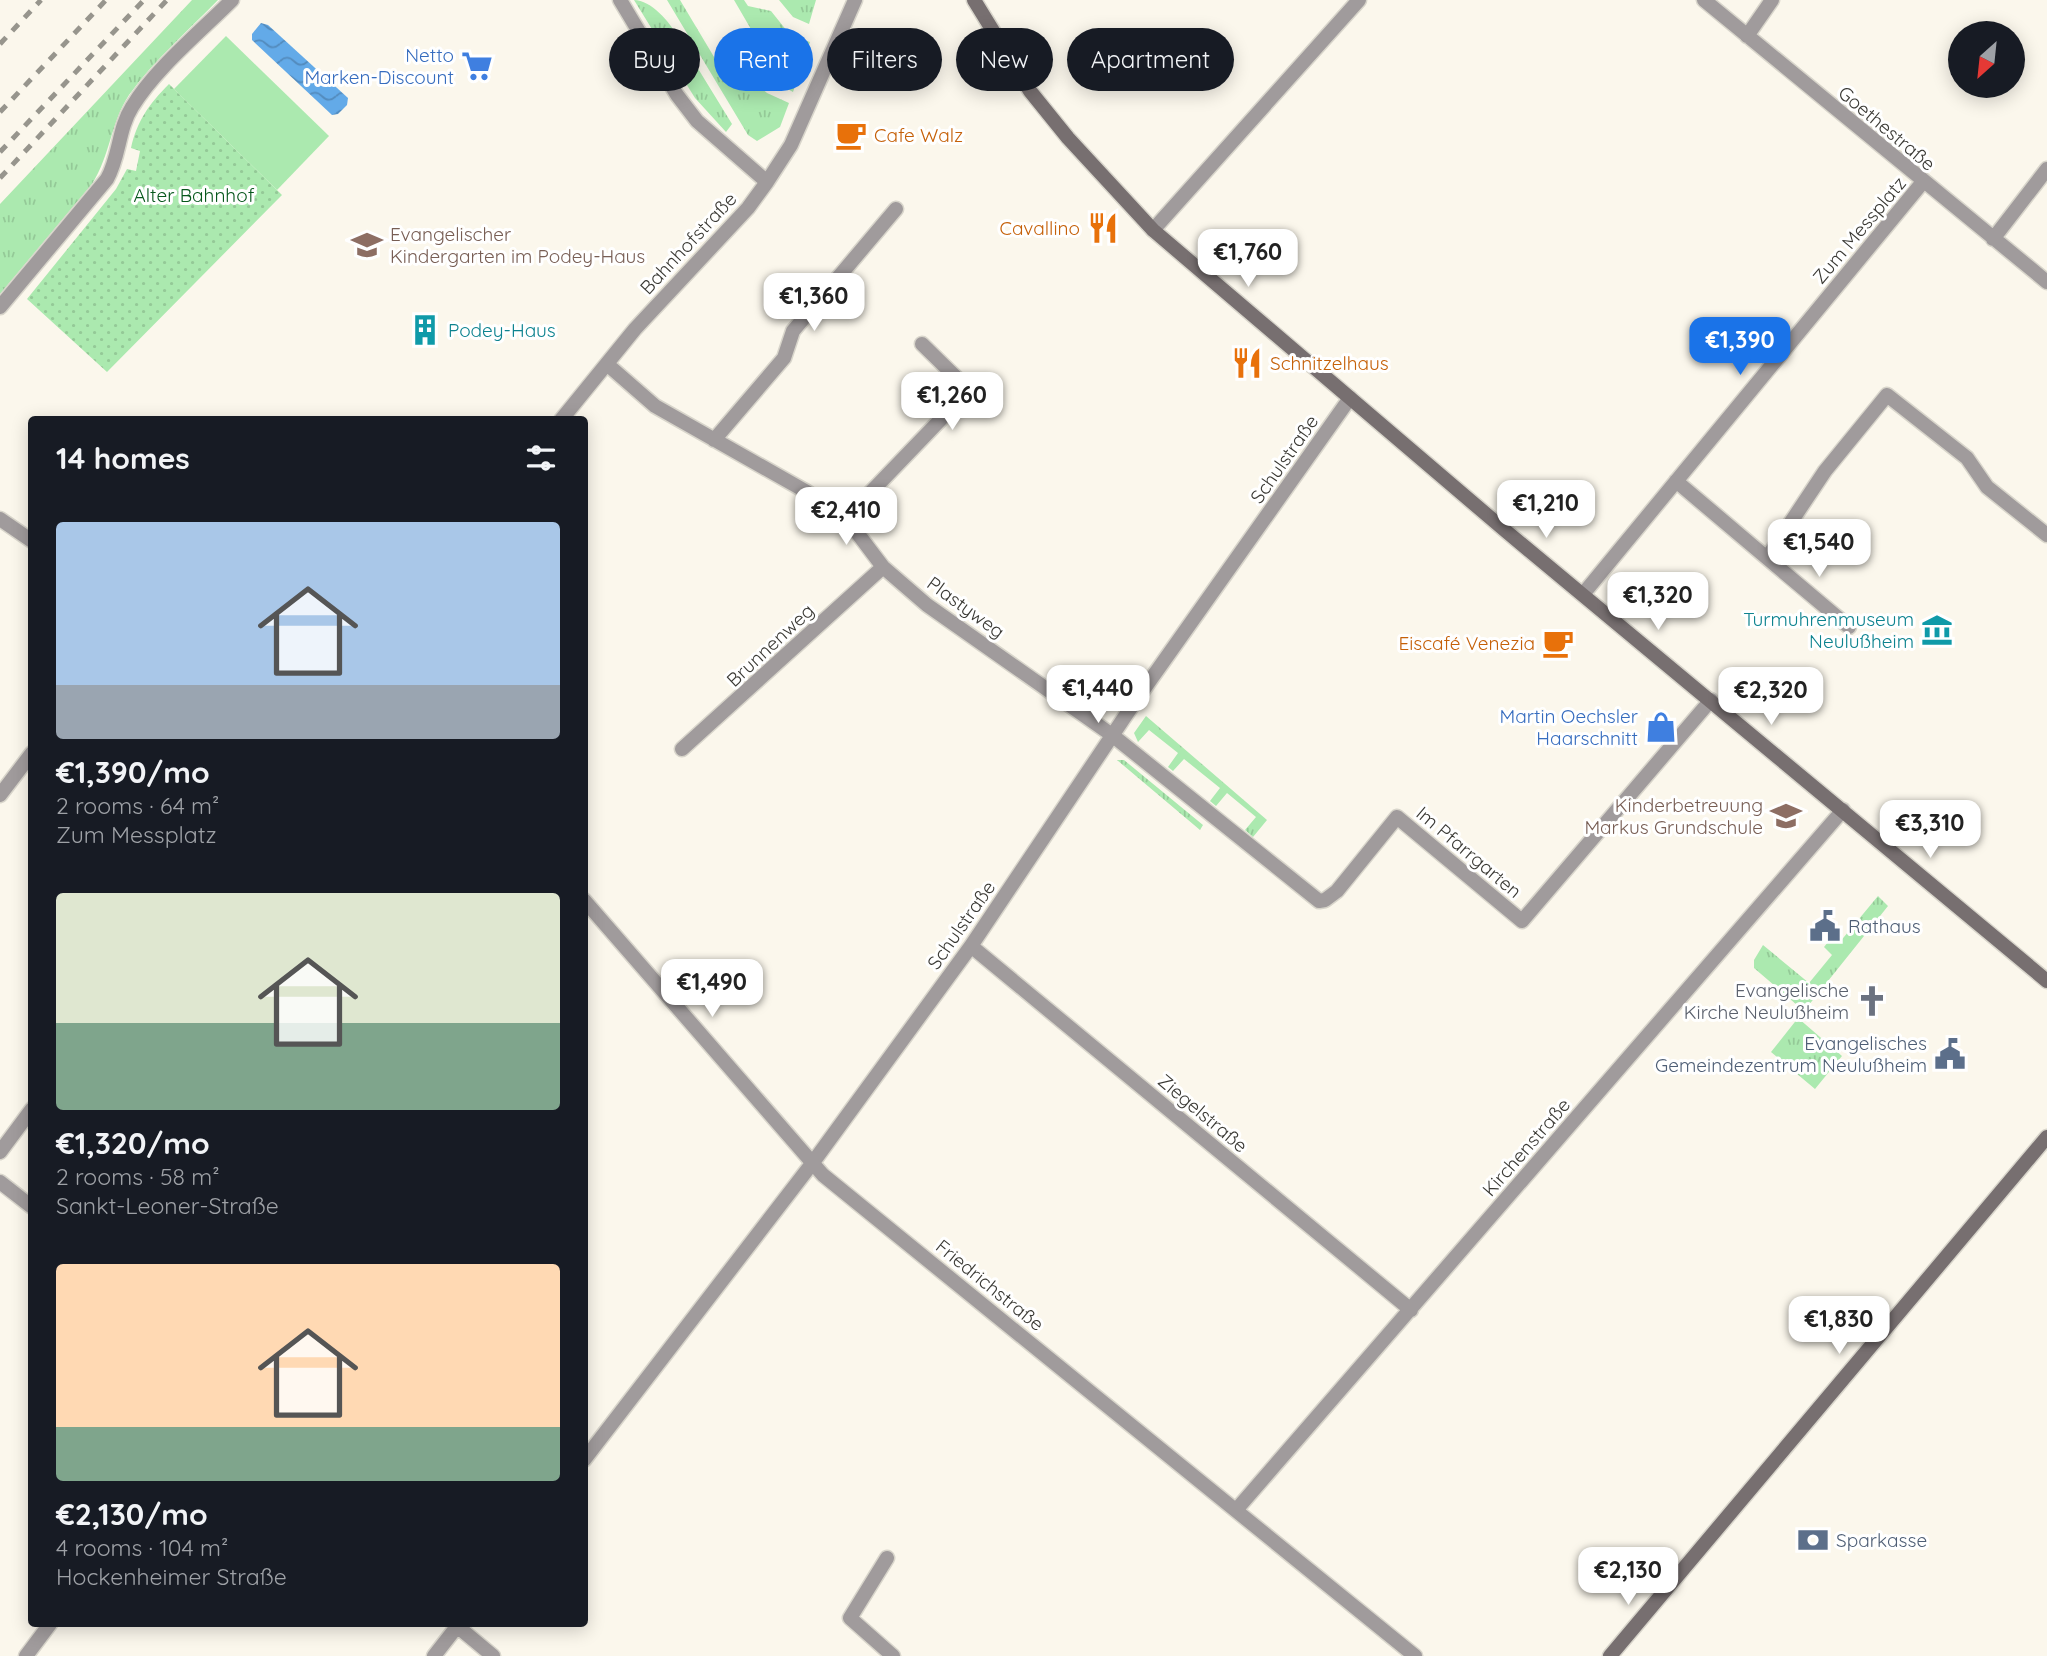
<!DOCTYPE html>
<html lang="en">
<head>
<meta charset="utf-8">
<style>
  body { margin:0; font-family:Quicksand,sans-serif; background:#20242c; color:#f1f3f6; height:100vh; display:flex; flex-direction:column; font-size:26px; white-space:nowrap }
  * { box-sizing:border-box; margin:0 }
  p { font-size:23px; color:#9ea1a6 }
  .icon { flex:none; width:38px; height:38px; fill:none; stroke:currentColor; stroke-width:2; stroke-linecap:round; stroke-linejoin:round }
  .map { position:relative; flex:1; overflow:hidden }
  .details { position:absolute; left:28px; top:416px; width:560px; height:1211px; display:flex; flex-direction:column; background:#171b24; border-radius:7px; box-shadow:0 4px 18px #0003 }
  .details>* { flex:none }
  .hud { position:absolute; left:609px; top:28px; width:665px; height:63px; display:flex; gap:14px }
  .needle { width:46px; rotate:207deg }
  .tools { position:absolute; left:1948px; top:21px; display:grid; gap:14px }
  .tools a { display:grid; place-items:center; width:77px; height:77px; border-radius:50%; background:#171b24; box-shadow:0 4px 18px #0003; font-size:35px }
  .price { position:absolute; translate:-50% -60px; padding:0 16px; border-radius:14px; background:#fff; color:#222; font-size:23px; line-height:46px; filter:drop-shadow(0 2px 4px #0008) }
  .price::after { content:''; position:absolute; left:50%; top:42px; width:21px; height:16px; margin-left:-10px; background:inherit; clip-path:polygon(0 0,100% 0,50% 100%) }
  .price.current { background:#1a73e8; color:#fff }
  ul { padding:0; list-style:none }
  li { display:grid; align-content:center; gap:14px; height:371px; padding:0 28px }
  li span { display:grid; place-items:center; height:217px; border-radius:7px; color:#555 }
  li>.icon { margin-inline-start:auto }
  span .icon { width:126px; height:126px; fill:#fffc; stroke-width:1 }
  li b { font-size:30px }
  h2 { display:flex; justify-content:space-between; align-items:center; height:84px; padding:0 28px; font-size:30px }
  .chip { padding:0 24px; border-radius:32px; background:#171b24; box-shadow:0 4px 18px #0003; font-size:24px; line-height:63px }
  .chip.current { background:#1a73e8; color:#fff }
  .map>svg:first-child { display:block }
</style>
</head>
<body>
<div class="map">
<svg width="2047" height="1656" viewBox="0 0 2047 1656">
  <defs>
    <pattern id="grass-tufts" width="24" height="20" patternUnits="userSpaceOnUse" patternTransform="scale(1.75)"><rect width="24" height="20" fill="#abe9af"/><path d="M3 7l-1-3M5 7V3M7 7l1-3M15 17l-1-3M17 17v-4M19 17l1-3" fill="none" stroke="#94c997"/></pattern>
    <pattern id="park-dots" width="8" height="8" patternUnits="userSpaceOnUse" patternTransform="scale(1.75)"><rect width="8" height="8" fill="#abe9af"/><path d="M2 2h.1M6 6h.1" fill="none" stroke="#94c997" stroke-width="1.8" stroke-linecap="round"/></pattern>
    <pattern id="water-waves" width="16" height="10" patternUnits="userSpaceOnUse" patternTransform="scale(1.75)"><rect width="16" height="10" fill="#63aae8"/><path d="M0 5q4-4 8 0t8 0" fill="none" stroke="#538bbd"/></pattern>
  </defs>
  <rect width="100%" height="100%" fill="#fbf7ec"/>
  <path fill="url(#grass-tufts)" d="M192 0H218C189 30 154 60 129 95 111 122 110 156 92 184L0 294V204Z
    M634 0C651 0 670 22 678 37L663 47Z
    M667 0H680L729 82 736 86 741 71 767 93 789 103 780 127 757 141 748 135Z
    M734 0H744L748 6 771 11 791 36 810 42 793 92 768 78 745 54 764 60 766 55Z
    M779 0H816L809 24 793 17Z
    M686 49 732 124 726 132 695 98 670 58Z
    M1146 716 1267 820 1253 837 1245 830 1256 817 1227 793 1216 806 1210 801 1220 788 1184 759 1173 771 1168 767 1178 753 1149 730 1138 742 1134 733Z
    M1117 760H1124L1203 825 1200 830Z
    M1878 896 1888 906 1804 1011 1754 968V960L1763 945 1809 983 1832 955 1824 947 1832 937 1839 943Z
    M1798 1018 1842 1056 1815 1089 1771 1052Z"/>
  <path fill="url(#park-dots)" d="M169 84 282 195 107 372 27 299 116 189 127 169 136 171 140 151 131 148C137 121 149 104 169 84Z"/>
  <path fill="#abe9af" d="M226 36 329 136 277 190 174 89Z"/>
  <path fill="url(#water-waves)" d="M261 23 268 25 348 98 347 105 338 114 332 115 252 40V34Z"/>
  <g fill="none" stroke-linecap="round" stroke-linejoin="round">
    <defs>
      <path id="street" d="M620 0 677 95 697 121 767 182
        M1704 0 2047 282
        M1747 36 1772 0
        M1153 230 1359 0
        M1993 239 2047 169
        M0 307 107 179C120 156 118 129 132 107 155 69 200 32 232 0
        M608 365 655 406 807 492 846 518 883 567 927 605 1112 735 1319 901 1325 900 1337 891 1397 817 1522 921 1711 700
        M561 420 635 329 748 208 767 182 791 145 855 0
        M714 440 784 358 793 331 896 209
        M1676 481 1767 558 1825 471 1887 395 1967 458 1987 487 2047 535
        M846 518 969 390 922 344
        M0 519 32 541
        M1767 558 1849 627
        M1584 593 1922 183
        M682 749 883 567
        M0 795 32 753
        M584 900 823 1175 1415 1656
        M971 946 1411 1310
        M0 1152 32 1109
        M0 1182 32 1207
        M584 1460 814 1161 971 946 1132 706 1350 398
        M1237 1509 1843 810
        M887 1558 850 1618 893 1656
        M457 1626 493 1656
        M26 1656 50 1624
        M434 1656 459 1624"/>
      <path id="secondary" d="M974 0 1030 91 1068 138 1153 230 1507 532 2047 981
        M1610 1656 2047 1137"/>
    </defs>
    <use href="#street" stroke="#d8d5cb" stroke-width="17"/>
    <use href="#secondary" stroke="#d8d5cb" stroke-width="17"/>
    <use href="#street" stroke="#a09b9c" stroke-width="14"/>
    <use href="#secondary" stroke="#776f70" stroke-width="14"/>
    <path stroke="#97958d" stroke-width="5" stroke-dasharray="9 9" stroke-linecap="butt" d="M0 44 41 0
      M0 112 106 0
      M0 152 144 0
      M0 178 167 0"/>
  </g>
  <defs>
    <symbol id="supermarket-bare" viewBox="-9 -9 18 18"><path d="M-6-5.5h2.5l.6 2H6L4.5 2H-2.5L-4.4-4H-6ZM-1.5 3.2a1.3 1.3 0 1 0 .1 0ZM3 3.2a1.3 1.3 0 1 0 .1 0Z" fill="#3f7fe0" stroke="#fff" stroke-width="2.5" paint-order="stroke"/></symbol>
    <symbol id="cafe-bare" viewBox="-9 -9 18 18"><path d="M-5.5-4.5H6V0H3Q3 3.5 0 3.5H-2.5Q-5.5 3.5-5.5 0ZM3-3.2v2h1.7v-2ZM-6 4.5H4V6H-6Z" fill="#e8710a" stroke="#fff" stroke-width="2.5" paint-order="stroke"/></symbol>
    <symbol id="restaurant-bare" viewBox="-9 -9 18 18"><path d="M-5-6h1v4h1v-4h1v4h1v-4h1v5L-1.5 .5V6h-2V.5L-5-1ZM5-6V6H3V1.5H1.5Q1.5-4 5-6Z" fill="#e8710a" stroke="#fff" stroke-width="2.5" paint-order="stroke"/></symbol>
    <symbol id="school-bare" viewBox="-9 -9 18 18"><path d="M0-5L7-2L0 1L-7-2ZM-4 1L0 2.5L4 1V4Q0 6-4 4Z" fill="#8d6e63" stroke="#fff" stroke-width="2.5" paint-order="stroke"/></symbol>
    <symbol id="building-bare" viewBox="-9 -9 18 18"><path d="M-4-6H4V6H1V3H-1V6H-4ZM-2.5-4.3h1.7v1.8h-1.7ZM.8-4.3h1.7v1.8H.8ZM-2.5-1h1.7V.8h-1.7ZM.8-1h1.7V.8H.8Z" fill="#0f9aa8" stroke="#fff" stroke-width="2.5" paint-order="stroke"/></symbol>
    <symbol id="museum-bare" viewBox="-9 -9 18 18"><path d="M0-6L6-3V-2H-6V-3ZM-5-1h2V3h-2ZM-1-1h2V3h-2ZM3-1h2V3H3ZM-6 4H6V6H-6Z" fill="#0f9aa8" stroke="#fff" stroke-width="2.5" paint-order="stroke"/></symbol>
    <symbol id="shop-bare" viewBox="-9 -9 18 18"><path d="M-5-2.5h2.3a2.7 3.5 0 0 1 5.4 0H5L5.5 6h-11ZM-1.5-2.5h3a1.5 2.3 0 0 0-3 0Z" fill="#3f7fe0" stroke="#fff" stroke-width="2.5" paint-order="stroke"/></symbol>
    <symbol id="civic-bare" viewBox="-9 -9 18 18"><path d="M-.6-6.5H3V-4.5H.6V-3L4-1V1h2V6H-6V1h2V-1L-.6-3ZM-1.2 2.5V6h2.4V2.5Z" fill="#5c6f8a" stroke="#fff" stroke-width="2.5" paint-order="stroke"/></symbol>
    <symbol id="church-bare" viewBox="-9 -9 18 18"><path d="M-1.2-6h2.4v3.5h3.3v2.4h-3.3V6h-2.4V-.1h-3.3v-2.4h3.3Z" fill="#6b7280" stroke="#fff" stroke-width="2.5" paint-order="stroke"/></symbol>
    <symbol id="bank-bare" viewBox="-9 -9 18 18"><path d="M-6-4H6V4H-6ZM0-2.3a2.3 2.3 0 1 0 0 4.6a2.3 2.3 0 1 0 0-4.6Z" fill="#5c6f8a" stroke="#fff" stroke-width="2.5" paint-order="stroke"/></symbol>
  </defs>
  <g fill-rule="evenodd">
    <use href="#supermarket-bare" x="455" y="44" width="44" height="44"/>
    <use href="#cafe-bare" x="829" y="113" width="44" height="44"/>
    <use href="#restaurant-bare" x="1081" y="206" width="44" height="44"/>
    <use href="#school-bare" x="345" y="223" width="44" height="44"/>
    <use href="#building-bare" x="403" y="308" width="44" height="44"/>
    <use href="#restaurant-bare" x="1225" y="341" width="44" height="44"/>
    <use href="#museum-bare" x="1915" y="608" width="44" height="44"/>
    <use href="#cafe-bare" x="1536" y="621" width="44" height="44"/>
    <use href="#shop-bare" x="1639" y="705" width="44" height="44"/>
    <use href="#school-bare" x="1764" y="794" width="44" height="44"/>
    <use href="#civic-bare" x="1803" y="904" width="44" height="44"/>
    <use href="#church-bare" x="1850" y="979" width="44" height="44"/>
    <use href="#civic-bare" x="1928" y="1032" width="44" height="44"/>
    <use href="#bank-bare" x="1791" y="1518" width="44" height="44"/>
  </g>
  <g text-anchor="middle" dominant-baseline="central" stroke-width="6" stroke-linejoin="round" paint-order="stroke">
    <g font-size="19" fill="#366cbe" stroke="#fff" text-anchor="end">
      <text x="454" y="55">Netto<tspan x="454" dy="22">Marken-Discount</tspan></text>
      <text x="1638" y="716">Martin Oechsler<tspan x="1638" dy="22">Haarschnitt</tspan></text>
    </g>
    <g font-size="19" fill="#3a3934" stroke="#fff">
      <text transform="translate(1887 128) rotate(40)">Goethestraße</text>
      <text transform="translate(1859 230) rotate(-50)">Zum Messplatz</text>
      <text transform="translate(688 243) rotate(-47)">Bahnhofstraße</text>
      <text transform="translate(1284 459) rotate(-55)">Schulstraße</text>
      <text transform="translate(966 607) rotate(36)">Plastyweg</text>
      <text transform="translate(770 645) rotate(-43)">Brunnenweg</text>
      <text transform="translate(1469 852) rotate(40)">Im Pfarrgarten</text>
      <text transform="translate(961 925) rotate(-55)">Schulstraße</text>
      <text transform="translate(1203 1113) rotate(40)">Ziegelstraße</text>
      <text transform="translate(1526 1147) rotate(-49)">Kirchenstraße</text>
      <text transform="translate(990 1285) rotate(39)">Friedrichstraße</text>
    </g>
    <g font-size="19" fill="#c56008" stroke="#fff" text-anchor="start">
      <text x="874" y="135">Cafe Walz</text>
      <text x="1080" y="228" text-anchor="end">Cavallino</text>
      <text x="1270" y="363">Schnitzelhaus</text>
      <text x="1535" y="643" text-anchor="end">Eiscafé Venezia</text>
    </g>
    <g font-size="19" fill="#07581c" stroke="#fff">
      <text x="194" y="195">Alter Bahnhof</text>
    </g>
    <g font-size="19" fill="#785e54" stroke="#fff" text-anchor="start">
      <text x="390" y="234">Evangelischer<tspan x="390" dy="22">Kindergarten im Podey-Haus</tspan></text>
      <text x="1763" y="805" text-anchor="end">Kinderbetreuung<tspan x="1763" dy="22">Markus Grundschule</tspan></text>
    </g>
    <g font-size="19" fill="#0d838f" stroke="#fff" text-anchor="start">
      <text x="448" y="330">Podey-Haus</text>
      <text x="1914" y="619" text-anchor="end">Turmuhrenmuseum<tspan x="1914" dy="22">Neulußheim</tspan></text>
    </g>
    <g font-size="19" fill="#4e5e75" stroke="#fff" text-anchor="start">
      <text x="1848" y="926">Rathaus</text>
      <text x="1927" y="1043" text-anchor="end">Evangelisches<tspan x="1927" dy="22">Gemeindezentrum Neulußheim</tspan></text>
      <text x="1836" y="1540">Sparkasse</text>
    </g>
    <g font-size="19" fill="#5b616d" stroke="#fff" text-anchor="end">
      <text x="1849" y="990">Evangelische<tspan x="1849" dy="22">Kirche Neulußheim</tspan></text>
    </g>
  </g>
</svg>
<div class="tools">
<a><svg class="needle" viewBox="-14 -14 28 28"><path d="M0-13l5 13h-10z" fill="#e53935"/><path d="M0 13l5-13h-10z" fill="#9ea1a6"/></svg></a>
</div>
<b class="price" style="left:1248px;top:289px">€1,760</b>
<b class="price" style="left:814px;top:333px">€1,360</b>
<b class="price current" style="left:1740px;top:377px">€1,390</b>
<b class="price" style="left:952px;top:432px">€1,260</b>
<b class="price" style="left:1546px;top:540px">€1,210</b>
<b class="price" style="left:846px;top:547px">€2,410</b>
<b class="price" style="left:1819px;top:579px">€1,540</b>
<b class="price" style="left:1658px;top:632px">€1,320</b>
<b class="price" style="left:1098px;top:725px">€1,440</b>
<b class="price" style="left:1771px;top:727px">€2,320</b>
<b class="price" style="left:1930px;top:860px">€3,310</b>
<b class="price" style="left:712px;top:1019px">€1,490</b>
<b class="price" style="left:1839px;top:1356px">€1,830</b>
<b class="price" style="left:1628px;top:1607px">€2,130</b>
<div class="hud">
<a class="chip">Buy</a>
<a class="chip current">Rent</a>
<a class="chip">Filters</a>
<a class="chip">New</a>
<a class="chip">Apartment</a>
</div>
<section class="details">
<h2>14 homes<svg class="icon" aria-label="filters" viewBox="0 0 24 24"><path d="M4 7h16M4 17h16"/><circle cx="9" cy="7" r="2"/><circle cx="15" cy="17" r="2"/></svg></h2>
<ul>
<li><span style="background:linear-gradient(#a9c7e8 75%,#9aa5b1 0)"><svg class="icon" aria-label="home" viewBox="0 0 24 24"><path d="M3 11l9-7 9 7M6 9v11h12V9"/></svg></span><div><b>€1,390/mo</b><p>2 rooms · 64 m²</p><p>Zum Messplatz</p></div></li>
<li><span style="background:linear-gradient(#dfe7d0 60%,#7fa58c 0)"><svg class="icon" aria-label="home" viewBox="0 0 24 24"><path d="M3 11l9-7 9 7M6 9v11h12V9"/></svg></span><div><b>€1,320/mo</b><p>2 rooms · 58 m²</p><p>Sankt-Leoner-Straße</p></div></li>
<li><span style="background:linear-gradient(#ffd9b3 75%,#7fa58c 0)"><svg class="icon" aria-label="home" viewBox="0 0 24 24"><path d="M3 11l9-7 9 7M6 9v11h12V9"/></svg></span><div><b>€2,130/mo</b><p>4 rooms · 104 m²</p><p>Hockenheimer Straße</p></div></li>
</ul>
</section>
</div>
</body>
</html>
